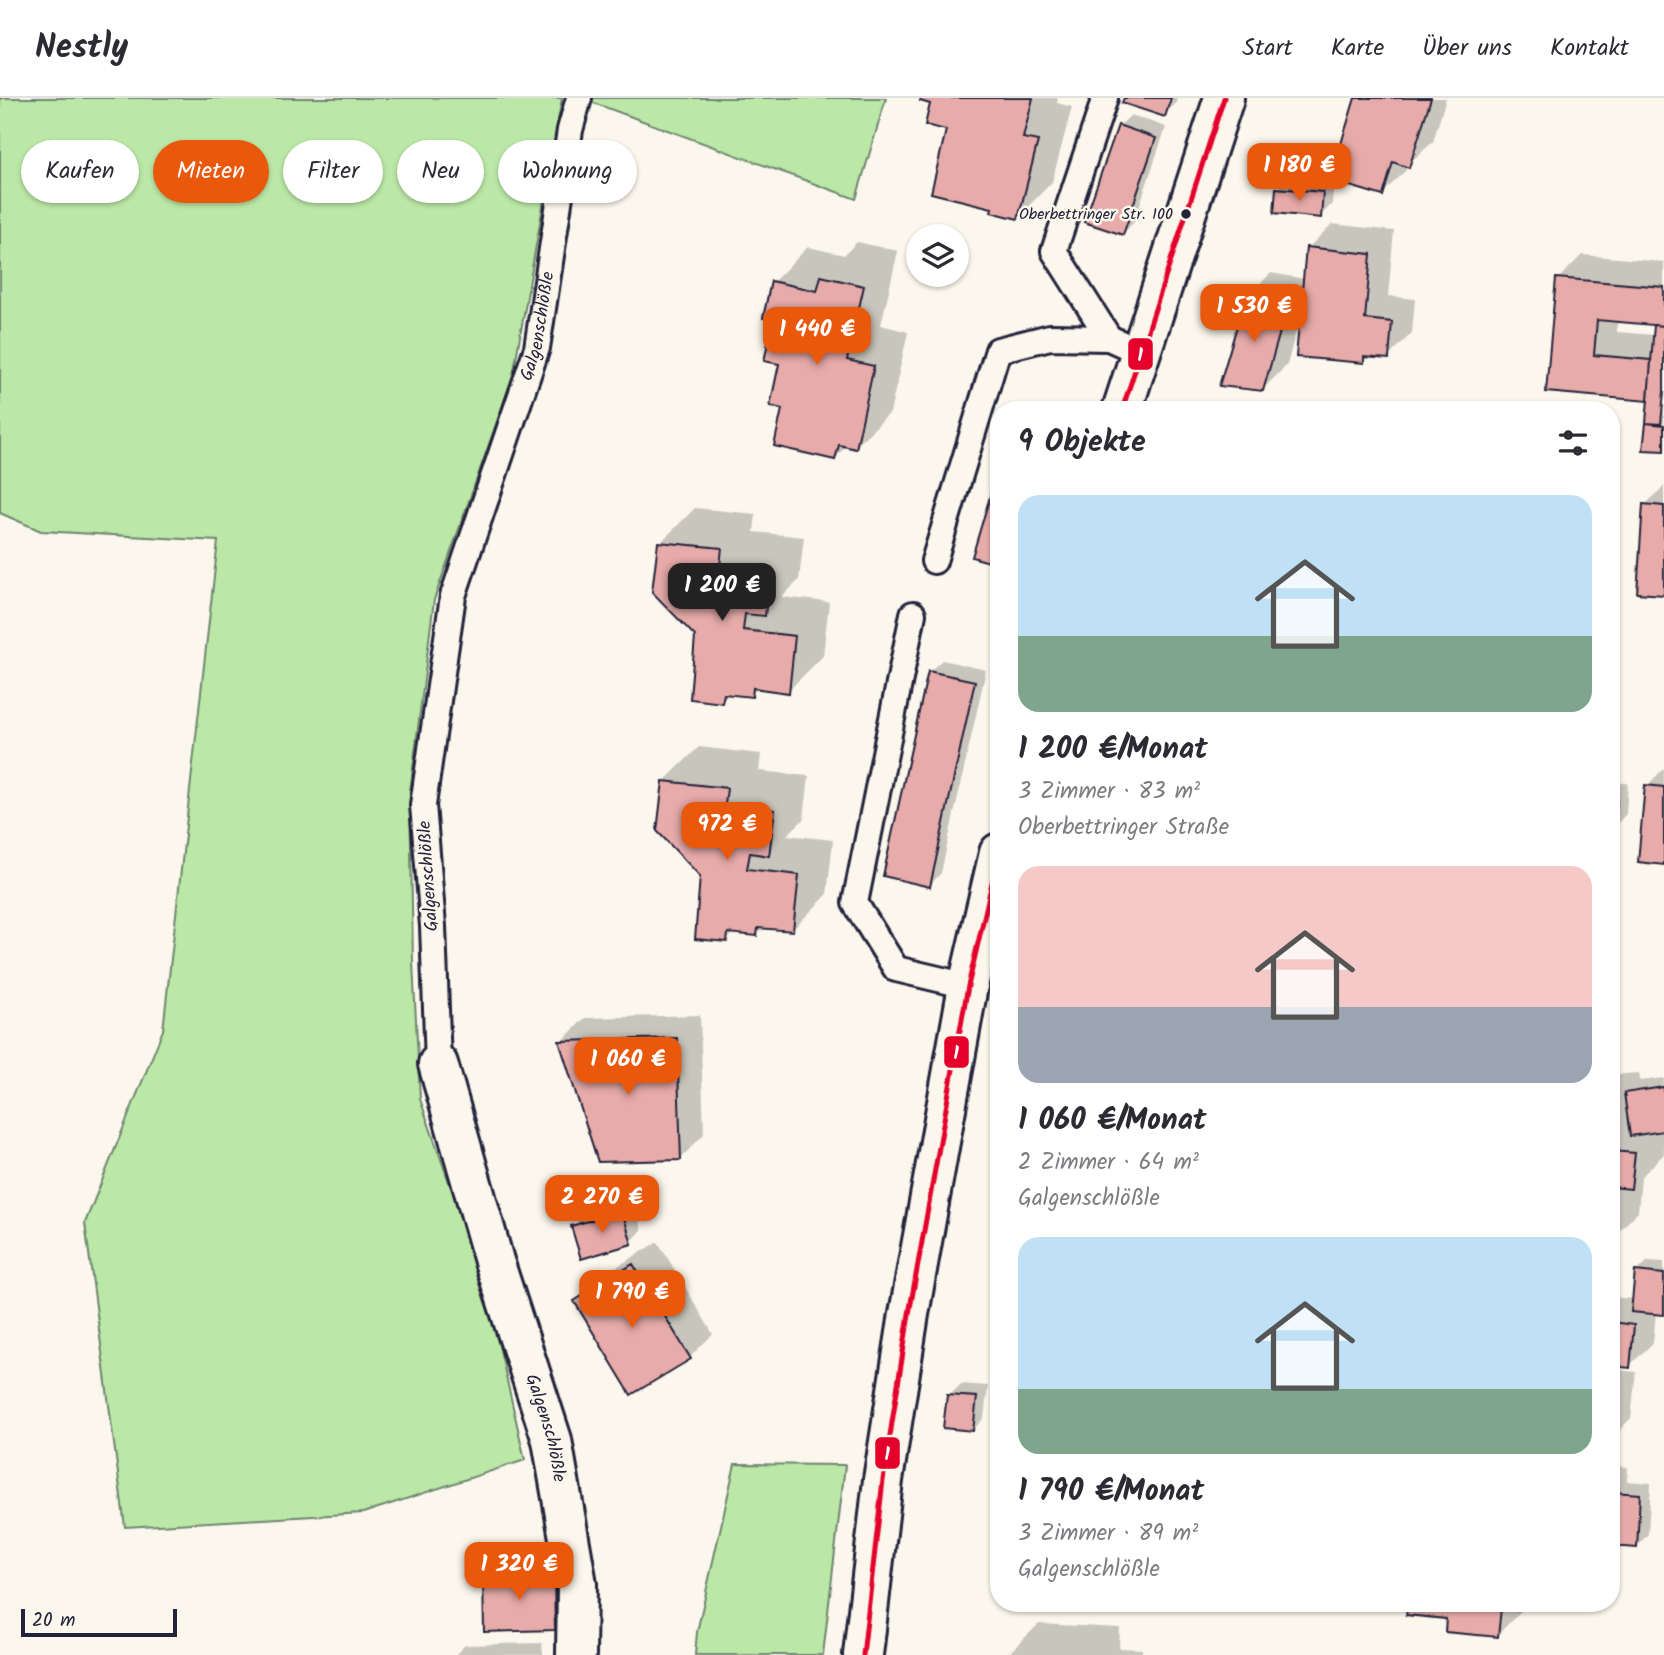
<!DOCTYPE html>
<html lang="de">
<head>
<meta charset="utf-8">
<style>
  body { margin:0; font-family:Kalam,sans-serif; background:#f2f2f3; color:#2b2b33; height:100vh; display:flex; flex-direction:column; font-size:26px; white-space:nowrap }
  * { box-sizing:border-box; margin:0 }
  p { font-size:23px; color:#7c7c81 }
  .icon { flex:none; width:38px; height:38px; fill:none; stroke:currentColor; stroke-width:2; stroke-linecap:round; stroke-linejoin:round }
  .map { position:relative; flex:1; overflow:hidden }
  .panel { position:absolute; left:990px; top:303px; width:630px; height:1211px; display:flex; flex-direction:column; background:#fff; border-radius:28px; box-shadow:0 2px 5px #0004 }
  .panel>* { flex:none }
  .hud { position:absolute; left:21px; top:42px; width:665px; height:63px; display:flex; gap:14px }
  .buttons { position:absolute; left:906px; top:126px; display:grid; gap:14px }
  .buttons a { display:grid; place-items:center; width:63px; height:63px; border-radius:50%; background:#fff; box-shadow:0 2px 5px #0004; font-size:35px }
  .scale { position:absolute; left:21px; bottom:18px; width:156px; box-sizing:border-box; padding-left:7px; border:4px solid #22223b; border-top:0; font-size:19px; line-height:24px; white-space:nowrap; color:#22223b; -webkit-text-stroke:5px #fbf7ec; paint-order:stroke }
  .price { position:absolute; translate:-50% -60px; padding:0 16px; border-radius:14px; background:#ea580c; color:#fff; font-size:23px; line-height:46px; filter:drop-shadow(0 2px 4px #0008) }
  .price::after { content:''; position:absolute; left:50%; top:42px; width:21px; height:16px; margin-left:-10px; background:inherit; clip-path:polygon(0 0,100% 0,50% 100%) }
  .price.on { background:#222; color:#fff }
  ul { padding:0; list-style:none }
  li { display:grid; align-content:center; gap:14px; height:371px; padding:0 28px }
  li span { display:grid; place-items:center; height:217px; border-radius:21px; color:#555 }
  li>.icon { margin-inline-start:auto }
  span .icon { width:126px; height:126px; fill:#fffc; stroke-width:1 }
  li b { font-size:30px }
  h2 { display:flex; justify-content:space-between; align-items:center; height:84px; padding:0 28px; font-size:30px }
  .tag { padding:0 24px; border-radius:32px; background:#fff; box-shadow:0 2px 5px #0004; font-size:24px; line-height:63px }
  .tag.on { background:#ea580c; color:#fff }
  header { display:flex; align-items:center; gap:42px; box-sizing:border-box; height:98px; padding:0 35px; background:#fff; border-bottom:2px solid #e1e1e2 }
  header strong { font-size:33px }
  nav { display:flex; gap:38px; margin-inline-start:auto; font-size:24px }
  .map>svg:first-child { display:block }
</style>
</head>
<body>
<header>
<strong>Nestly</strong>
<nav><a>Start</a><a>Karte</a><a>Über uns</a><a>Kontakt</a></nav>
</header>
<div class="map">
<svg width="1664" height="1557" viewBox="0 0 1664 1557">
  <rect width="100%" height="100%" fill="#fbf7ec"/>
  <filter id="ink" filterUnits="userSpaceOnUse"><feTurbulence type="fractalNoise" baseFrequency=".0143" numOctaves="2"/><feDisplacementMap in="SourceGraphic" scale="14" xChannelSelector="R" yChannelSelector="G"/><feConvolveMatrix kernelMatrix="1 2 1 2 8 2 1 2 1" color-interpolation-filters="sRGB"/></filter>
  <g filter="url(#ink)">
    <path fill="#bbe8a6" stroke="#6e8570" stroke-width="2" d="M0 0H562L513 278 434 502 410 694 413 865 420 1001 486 1190 525 1362 363 1415 125 1429 85 1125 163 932 218 443 41 433 0 415Z
      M580 0H886L856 101Z
      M735 1366 845 1367 823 1557H695L697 1534Z"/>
    <path fill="#0003" fill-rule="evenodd" d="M923 0H1058L1057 5 1072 9 1052 84 1018 119 994 109 932 4Z
      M1126 0H1177L1176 5 1164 17Z
      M1357 0H1446L1433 44 1407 67 1406 72 1382 96 1334 81 1332 106 1320 118 1278 91 1289 79 1332 83Z
      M1131 17 1166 29 1134 124 1123 135 1119 28Z
      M1332 126 1394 133 1388 198 1415 201 1412 235 1388 259 1369 257 1363 264 1299 222 1287 267 1263 291 1247 199 1271 175 1305 181 1308 150Z
      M857 144 898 153 881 227 908 234 890 315 855 349 847 347 835 360 785 310 773 184 808 149 844 157Z
      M1582 157 1664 164V352L1645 350 1649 301 1548 292 1558 181ZM1618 222 1656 225 1655 237 1617 234Z
      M1664 388V495L1645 407Z
      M695 410 756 416 754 434 804 439 799 482 782 499 829 504 823 558 788 593 759 589 751 597 730 595 721 604 660 445Z
      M942 562 986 572 941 775 930 787V573Z
      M699 649 761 656 759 673 809 678 804 721 787 737 833 742 827 797 792 832 764 829 757 836 735 834 727 842 664 683Z
      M1664 670V765L1647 688Z
      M1612 685H1628L1626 716 1615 728H1612Z
      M700 917 704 1036 681 1060 561 944 585 920Z
      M1639 975 1640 983 1664 980V1056L1641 1079 1638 1114 1612 1140V977Z
      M634 1102 642 1132 631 1144 573 1129 584 1117Z
      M658 1144 713 1236 690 1259 576 1203 600 1179Z
      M1648 1163 1664 1164V1175L1644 1173V1176L1664 1178V1215L1656 1214 1653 1245 1629 1268 1619 1267 1618 1272 1636 1274 1631 1320 1612 1340V1199L1634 1201 1636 1174Z
      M961 1286 988 1288 984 1320 973 1332 949 1298Z
      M1612 1368 1628 1369 1627 1383 1651 1385 1648 1436 1637 1448 1612 1446Z
      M578 1451V1506L555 1530 485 1477 509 1453Z
      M1409 1505H1529L1497 1537Z
      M1039 1526 1120 1530 1119 1550 1142 1551V1557H1007Z
      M542 1545 543 1557H455L465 1547Z"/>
    <path fill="#e7aba9" stroke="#22223b" stroke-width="2" d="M921 0H1033L1023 40 1038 43 1018 121 991 114 992 110 931 95 946 32 925 27 930 6 920 3Z
      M1124 0H1171L1165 19 1122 5Z
      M1355 0H1431L1409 70 1393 64 1383 98 1330 82Z
      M1118 27 1156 40 1123 137 1084 124Z
      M1276 90 1323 94 1321 120 1274 115Z
      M1306 149 1371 156 1365 221 1392 224 1389 261 1364 259V265L1296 259Z
      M821 178 864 188 847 262 874 268 856 351 839 347 835 362 774 348 782 311 770 308 779 266 764 263 773 222 763 220 771 183 817 193Z
      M1556 180 1664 189V228L1597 222 1594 257 1651 262 1648 303 1546 294Z
      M1246 198 1288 206 1263 293 1219 288Z
      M1654 227 1664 228V293L1661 326 1646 325Z
      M1646 325 1664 327V353L1643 352Z
      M999 368V467L972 459Z
      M1643 406 1664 408V497L1637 495Z
      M658 444 722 450 720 468 770 474 765 518 745 516 743 532 795 538 789 595 753 590 752 599 724 596 722 605 690 601 695 538 652 494Z
      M928 573 975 583 930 789 883 778Z
      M663 683 727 690 725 707 775 712 769 758 750 755 747 771 799 777 793 833 758 830 757 838 728 835 727 844 695 841 700 778 657 733Z
      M1645 687 1664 689V767L1638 764Z
      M1612 696H1617L1615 730H1612Z
      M677 940 681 1062 598 1064 559 943Z
      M1664 989V1033L1630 1038 1624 995Z
      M1612 1053 1635 1055 1631 1091 1612 1089Z
      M622 1113 632 1146 581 1161 571 1128Z
      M633 1166 691 1261 631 1297 574 1203Z
      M1635 1173 1664 1176V1217L1631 1214Z
      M1612 1224 1634 1227 1630 1270 1612 1268Z
      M947 1297 977 1299 973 1333 943 1330Z
      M1612 1394 1640 1396 1637 1450 1612 1448Z
      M554 1474 555 1532 484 1534 483 1476Z
      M1408 1505H1517V1512L1501 1510 1498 1539 1445 1534 1446 1521 1406 1517Z"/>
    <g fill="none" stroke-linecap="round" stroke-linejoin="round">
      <defs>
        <g id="lane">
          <path d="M1105 0 1054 153 1109 240"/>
          <path d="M934 463 998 252 1050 239 1109 240 1140 254"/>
          <path d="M913 516 855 805 896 871 968 888"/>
          <path id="s1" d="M438 966 433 828 423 707 453 498 537 250 570 32 579 0"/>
        </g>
        <g id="street">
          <path id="s2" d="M438 966 494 1163 552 1342 577 1486 576 1557"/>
        </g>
        <path id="secondary" d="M1122 312 1224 0
          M863 1557 883 1382 909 1216 968 888 999 755"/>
      </defs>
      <use href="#lane" stroke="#22223b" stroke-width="30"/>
      <use href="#street" stroke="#22223b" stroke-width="44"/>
      <use href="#secondary" stroke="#22223b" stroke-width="44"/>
      <use href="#lane" stroke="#fbf7ec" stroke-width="24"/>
      <use href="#street" stroke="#fbf7ec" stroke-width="38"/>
      <use href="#secondary" stroke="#fbf7ec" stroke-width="38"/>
      <defs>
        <path id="bus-1" d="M1122 312 1224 0
          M863 1557 883 1382 909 1216 968 888 999 755"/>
      </defs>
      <use href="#bus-1" stroke="#fbf7ec" stroke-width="10"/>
      <use href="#bus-1" stroke="#e4002b" stroke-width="5"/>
    </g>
  </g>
  <circle fill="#22223b" stroke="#fbf7ec" stroke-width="2.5" cx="1186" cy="116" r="6"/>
  <g text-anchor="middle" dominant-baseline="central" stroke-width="5" stroke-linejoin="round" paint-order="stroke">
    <g font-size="16" fill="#22223b" stroke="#fbf7ec" text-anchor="end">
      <text x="1173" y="116">Oberbettringer Str. 100</text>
    </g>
    <g font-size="18" fill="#22223b" stroke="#fbf7ec">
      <text stroke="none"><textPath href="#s1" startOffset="754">Galgenschlößle</textPath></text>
      <text transform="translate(429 778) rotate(-94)">Galgenschlößle</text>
      <text stroke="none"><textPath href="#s2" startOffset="380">Galgenschlößle</textPath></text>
    </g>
  </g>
  <g stroke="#fbf7ec" stroke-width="2.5">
    <rect x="1127" y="239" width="27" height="34" rx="7" fill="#e4002b"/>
    <rect x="943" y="937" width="27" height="34" rx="7" fill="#e4002b"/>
    <rect x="874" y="1338" width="27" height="34" rx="7" fill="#e4002b"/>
  </g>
  <g font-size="19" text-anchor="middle" font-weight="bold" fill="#fff">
    <text x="1140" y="263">1</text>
    <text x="956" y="961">1</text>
    <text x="887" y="1362">1</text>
  </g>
</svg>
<div class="buttons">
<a><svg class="icon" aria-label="layers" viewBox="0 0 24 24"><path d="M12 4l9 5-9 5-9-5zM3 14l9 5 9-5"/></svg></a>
</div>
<div class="scale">20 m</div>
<b class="price" style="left:1299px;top:105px">1 180 €</b>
<b class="price" style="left:1254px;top:246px">1 530 €</b>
<b class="price" style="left:817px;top:269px">1 440 €</b>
<b class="price on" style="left:722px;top:525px">1 200 €</b>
<b class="price" style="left:727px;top:764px">972 €</b>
<b class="price" style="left:628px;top:999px">1 060 €</b>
<b class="price" style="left:602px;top:1137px">2 270 €</b>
<b class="price" style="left:632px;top:1232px">1 790 €</b>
<b class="price" style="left:519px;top:1504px">1 320 €</b>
<div class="hud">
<a class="tag">Kaufen</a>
<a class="tag on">Mieten</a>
<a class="tag">Filter</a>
<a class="tag">Neu</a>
<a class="tag">Wohnung</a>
</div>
<section class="panel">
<h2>9 Objekte<svg class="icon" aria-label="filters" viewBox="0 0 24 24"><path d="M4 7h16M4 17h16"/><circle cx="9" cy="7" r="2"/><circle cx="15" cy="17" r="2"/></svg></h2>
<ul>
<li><span style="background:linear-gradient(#bfe0f5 65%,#7fa58c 0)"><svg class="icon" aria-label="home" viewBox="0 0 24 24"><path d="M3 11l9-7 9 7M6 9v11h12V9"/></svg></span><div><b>1 200 €/Monat</b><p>3 Zimmer · 83 m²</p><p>Oberbettringer Straße</p></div></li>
<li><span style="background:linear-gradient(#f6c9c9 65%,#9aa5b1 0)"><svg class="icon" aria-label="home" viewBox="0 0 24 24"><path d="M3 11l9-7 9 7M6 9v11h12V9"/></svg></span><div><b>1 060 €/Monat</b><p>2 Zimmer · 64 m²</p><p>Galgenschlößle</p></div></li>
<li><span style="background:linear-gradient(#bfe0f5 70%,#7fa58c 0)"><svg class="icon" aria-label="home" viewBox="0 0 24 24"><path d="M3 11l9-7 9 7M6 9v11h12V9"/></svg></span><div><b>1 790 €/Monat</b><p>3 Zimmer · 89 m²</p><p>Galgenschlößle</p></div></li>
</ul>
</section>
</div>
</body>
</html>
